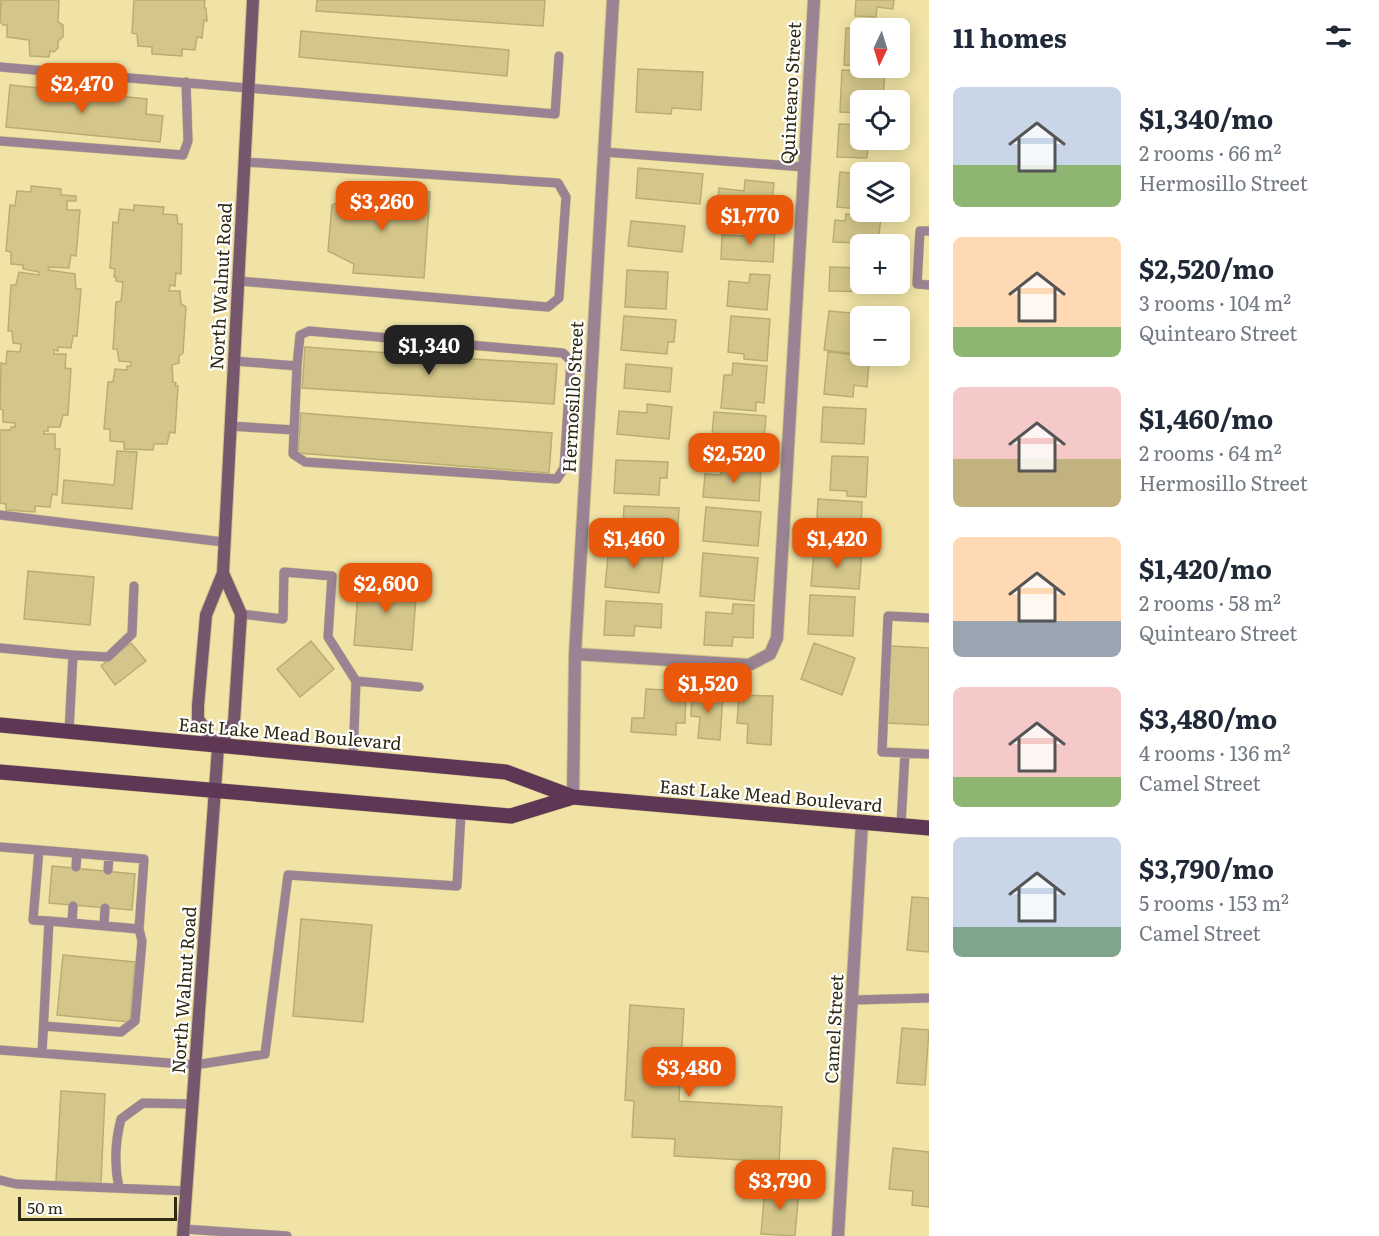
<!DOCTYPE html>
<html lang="en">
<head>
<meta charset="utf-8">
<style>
  body { margin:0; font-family:Literata,serif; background:#f6f6f7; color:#1f2937; height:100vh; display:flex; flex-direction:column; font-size:22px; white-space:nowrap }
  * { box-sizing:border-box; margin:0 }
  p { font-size:20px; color:#747a83 }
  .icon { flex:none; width:33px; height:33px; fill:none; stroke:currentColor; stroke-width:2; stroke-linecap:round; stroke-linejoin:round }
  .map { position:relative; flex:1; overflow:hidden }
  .drawer { display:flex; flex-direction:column; background:#fff; width:450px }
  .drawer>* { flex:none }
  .needle { width:39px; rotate:184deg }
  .fabs { position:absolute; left:850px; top:18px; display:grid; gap:12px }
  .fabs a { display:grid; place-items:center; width:60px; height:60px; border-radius:9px; background:#fff; box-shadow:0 3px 15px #0003; font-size:30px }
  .scale { position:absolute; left:18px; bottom:15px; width:159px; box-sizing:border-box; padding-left:6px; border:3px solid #302a12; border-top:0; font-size:16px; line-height:21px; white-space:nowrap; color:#302a12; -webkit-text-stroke:4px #fff; paint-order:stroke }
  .price { position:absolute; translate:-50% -51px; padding:0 14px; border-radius:12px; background:#ea580c; color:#fff; font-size:20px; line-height:39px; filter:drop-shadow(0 2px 3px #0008) }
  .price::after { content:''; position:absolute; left:50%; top:36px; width:18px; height:14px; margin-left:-9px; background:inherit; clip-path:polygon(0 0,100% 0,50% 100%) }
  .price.current { background:#222; color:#fff }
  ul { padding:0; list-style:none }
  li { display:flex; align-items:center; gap:18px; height:150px; padding:0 24px }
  li span { display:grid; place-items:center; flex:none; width:168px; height:120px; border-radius:9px; color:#555 }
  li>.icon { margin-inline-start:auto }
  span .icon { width:72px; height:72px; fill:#fffc; stroke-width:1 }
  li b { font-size:26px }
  h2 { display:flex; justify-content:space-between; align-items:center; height:72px; padding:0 24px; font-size:26px }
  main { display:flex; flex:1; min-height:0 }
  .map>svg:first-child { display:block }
</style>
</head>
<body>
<main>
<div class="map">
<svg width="929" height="1236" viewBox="0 0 929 1236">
  <rect width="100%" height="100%" fill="#f1e3a6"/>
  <path fill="#d4c68a" stroke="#baad71" stroke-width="1.5" d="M1 0H59L58 22 63 25V37L58 41V48L54 52 50 51 49 57 30 56 29 40 7 37V25H3L0 22Z
    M134 0H205L204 8H206L207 21 204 20 202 38 197 37 195 50 182 49V56L153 54H152V47L138 46 137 34 132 33Z
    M317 0H545L543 26 316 11Z
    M856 0H894L893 9 877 7 876 17 855 16Z
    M846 28 861 29V66L844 65Z
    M301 31 509 50 507 76 299 57Z
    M638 69 703 72 701 110 672 108 671 114 636 112Z
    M842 70 885 72 883 100H861V113L840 112Z
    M10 85 147 99 146 114 163 116 160 142 6 127Z
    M839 124 861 125V140H885L884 149 868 148 867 158 837 157Z
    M638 168 703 174 700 204 636 198Z
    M840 172 861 174V209L837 207Z
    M745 180 774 183 771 217 745 215V212L717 209 719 188 744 191Z
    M31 186 61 189V195L76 196V201H67V210H80L76 256 71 255 69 268 49 267 48 270 75 274 76 289H81L77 336H73L71 348 58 347V351L54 350V354H66L65 368 71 369 68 415H63L60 427H48V431H44V434H55V449H60L57 495 52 494 50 507 35 506V512L6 510V504L0 503V430H10L11 427H15V423L3 422V410L0 409 1 363 6 364 7 351 20 352 21 344 13 343 12 331H8L11 285H16L19 272 39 275V272L23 269V265L11 264V252L6 251 10 205 15 206 17 191 31 192Z
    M358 187 430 192 424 278 353 273 354 264 328 251 332 205 357 195Z
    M134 205 164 207 163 214 177 215 178 224H182L181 274 176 273 175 286 170 285 169 291H180L181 304 186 307 183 353 179 356V363L172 365 173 382 176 383 175 386H178L175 433 170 432 167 444H154L153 450 124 449V442L110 441V429H104L108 382H113L115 369 127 370V366H131V362L119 361 117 349H113L116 302 121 301 123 282 116 281V277H114L115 269 110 268 113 222 118 223 120 209 134 210Z
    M846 214 881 217 878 244 833 242 835 220 845 221Z
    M631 221 685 226 682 252 628 246Z
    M745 227 775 229 773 262 721 259 722 235 745 236Z
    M830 267 861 268V284H878V292L829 291Z
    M627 270 668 272 666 309 625 307Z
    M750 274 770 275 767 310 727 306 729 281 749 283Z
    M829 311 862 314 861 339H856L855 354 824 350Z
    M624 316 676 320 674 342H668L667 354 621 350Z
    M731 316 770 319 767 361 744 359V354L728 352Z
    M305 347 402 354V362L424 364 425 356 557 364 554 404 302 388Z
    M828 352 857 355 856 361 869 363 867 387 854 385 853 397 824 394Z
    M733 363 767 366 764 403 756 402V411L721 408 724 375H732Z
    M626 364 672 368 670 392 624 388Z
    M647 404 672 407 669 439 617 434 619 411 647 413Z
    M823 407 866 409 864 444 821 442Z
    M714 412 766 416 763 451 711 447Z
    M301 413 552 433 549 473 298 453Z
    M117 451 137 452 132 509 62 503 64 480 114 485Z
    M832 456 868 457 866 497 847 496V491L830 490Z
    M616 460 668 462 667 478H660L659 495 614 493Z
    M721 467 761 469 759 501 703 497 705 474 721 475Z
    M818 499 862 502 861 528H847V538L816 537Z
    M624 506 679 508 677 540 612 537 613 528H623Z
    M706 507 761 512 758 546 703 541Z
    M609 545 664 550 659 593 605 587Z
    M814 550 862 552 859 589 811 586Z
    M703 553 758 558 754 601 700 596Z
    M28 571 94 577 90 625 24 619Z
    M359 579 417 584 412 650 354 645Z
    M810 595 855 597 853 636 808 634Z
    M606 601 662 604 661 628 635 626 634 636 604 635Z
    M733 604 754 605 753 638 733 637 732 646 704 645 706 612 732 614Z
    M311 641 334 669 300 697 277 669Z
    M131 643 146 661 115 685 101 666Z
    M814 643 855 658 842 695 801 679Z
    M891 646 929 648V725L887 723Z
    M646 689 686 691 685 723H676V735L631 732 632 718H644Z
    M692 692 723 694 720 740 698 738 700 717 691 716Z
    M739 695 773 696 771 745 747 743 748 724 737 723Z
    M52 866 135 874 132 910 49 903Z
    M912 897 929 898V952L907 950Z
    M301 919 372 925 363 1022 293 1016Z
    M63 955 135 962 130 1022 57 1015Z
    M630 1005 684 1009 679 1101 782 1107 779 1162 674 1156 675 1139 632 1137 634 1101 625 1100Z
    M902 1028 929 1030 925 1085 897 1083Z
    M61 1091 105 1094 101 1183 56 1181Z
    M893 1148 929 1152V1207L912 1205 913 1191 889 1189Z
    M765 1186 799 1189 795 1236 761 1234Z"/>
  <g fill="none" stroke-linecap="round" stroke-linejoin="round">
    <defs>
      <path id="lane" d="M0 67 555 114 559 56
        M0 141 183 155 188 141 186 82
        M604 152 804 167
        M929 231H920L917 284 929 285
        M239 281 548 307 559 298 566 197 558 183 245 162
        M234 361 297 366 300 335 309 331 563 353 571 361 564 468 557 479 305 462 293 454 297 366
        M230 426 294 430
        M0 515 223 542
        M241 614 283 619 284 572 332 576 328 637 356 681
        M929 618 888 616 882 752 929 754
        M0 648 73 655
        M69 732 73 655 108 657 132 634 134 586
        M353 758 356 681 419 687
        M901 825 905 753
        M0 847 39 850
        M76 867 77 853
        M108 870 109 856
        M72 923 73 906
        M104 926 105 908
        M853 1000 929 998
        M44 1026 121 1032 135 1021 142 941 139 929
        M0 1050 195 1065 265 1054 288 875 457 886 461 812
        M42 1053 49 921 33 920 39 850 144 859 139 929 49 921
        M0 1180 16 1184 186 1191
        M119 1188C114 1165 115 1142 121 1119L143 1103 192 1104
        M184 1229 287 1236"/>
      <path id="street" d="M575 654 749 665 770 654 777 638 814 0
        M573 797 575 654 613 0
        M838 1236 862 823"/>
      <path id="secondary" d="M218 747 198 719V706L206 615 223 573 253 0
        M183 1236 218 747 234 722 241 614 223 573"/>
      <path id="primary" d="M0 725 506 772 573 797 929 828
        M0 772 511 816 573 797"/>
    </defs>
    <use href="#lane" stroke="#cec28b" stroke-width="10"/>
    <use href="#street" stroke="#cec28b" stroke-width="14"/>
    <use href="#secondary" stroke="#cec28b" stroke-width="14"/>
    <use href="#primary" stroke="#cec28b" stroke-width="16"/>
    <use href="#lane" stroke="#9a8494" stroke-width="9"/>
    <use href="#street" stroke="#9a8494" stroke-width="12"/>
    <use href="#secondary" stroke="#77576e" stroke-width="12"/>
    <use href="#primary" stroke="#5d3753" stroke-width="15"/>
  </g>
  <g text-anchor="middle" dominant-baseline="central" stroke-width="4.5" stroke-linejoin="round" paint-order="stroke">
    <g font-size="18" fill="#302a12" stroke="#fff">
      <text transform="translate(790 93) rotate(-87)">Quintearo Street</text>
      <text transform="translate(220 286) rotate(-87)">North Walnut Road</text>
      <text transform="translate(572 397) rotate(-87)">Hermosillo Street</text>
      <text transform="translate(290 733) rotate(5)">East Lake Mead Boulevard</text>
      <text transform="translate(771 795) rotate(5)">East Lake Mead Boulevard</text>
      <text transform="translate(183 990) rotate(-86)">North Walnut Road</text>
      <text transform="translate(833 1029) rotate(-87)">Camel Street</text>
    </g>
  </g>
</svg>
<div class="fabs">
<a><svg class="needle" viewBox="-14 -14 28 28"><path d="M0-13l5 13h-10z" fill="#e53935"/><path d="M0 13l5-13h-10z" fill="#747a83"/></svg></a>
<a><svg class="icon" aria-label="locate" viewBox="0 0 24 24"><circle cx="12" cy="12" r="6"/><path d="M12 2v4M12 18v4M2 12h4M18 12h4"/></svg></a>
<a><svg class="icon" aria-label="layers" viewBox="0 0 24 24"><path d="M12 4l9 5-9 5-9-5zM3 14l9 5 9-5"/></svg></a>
<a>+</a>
<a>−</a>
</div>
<div class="scale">50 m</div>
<b class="price" style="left:82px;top:114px">$2,470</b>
<b class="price" style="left:382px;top:232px">$3,260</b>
<b class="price" style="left:750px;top:246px">$1,770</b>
<b class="price current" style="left:429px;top:376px">$1,340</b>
<b class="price" style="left:734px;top:484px">$2,520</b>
<b class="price" style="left:634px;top:569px">$1,460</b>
<b class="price" style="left:837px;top:569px">$1,420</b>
<b class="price" style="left:386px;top:614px">$2,600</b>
<b class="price" style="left:708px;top:714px">$1,520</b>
<b class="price" style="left:689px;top:1098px">$3,480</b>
<b class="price" style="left:780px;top:1211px">$3,790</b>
</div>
<section class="drawer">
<h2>11 homes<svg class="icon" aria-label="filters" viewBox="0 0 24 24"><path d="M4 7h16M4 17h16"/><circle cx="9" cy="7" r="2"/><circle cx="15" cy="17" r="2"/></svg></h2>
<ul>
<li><span style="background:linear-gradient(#c9d6e8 65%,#8fb573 0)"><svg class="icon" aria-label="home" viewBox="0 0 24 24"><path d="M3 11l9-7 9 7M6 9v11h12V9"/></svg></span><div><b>$1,340/mo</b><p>2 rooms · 66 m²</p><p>Hermosillo Street</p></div></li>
<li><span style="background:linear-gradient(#ffd9b3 75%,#8fb573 0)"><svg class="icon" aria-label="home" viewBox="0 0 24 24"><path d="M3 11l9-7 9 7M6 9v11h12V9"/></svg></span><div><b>$2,520/mo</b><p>3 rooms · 104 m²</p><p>Quintearo Street</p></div></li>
<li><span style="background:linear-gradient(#f6c9c9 60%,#c2b280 0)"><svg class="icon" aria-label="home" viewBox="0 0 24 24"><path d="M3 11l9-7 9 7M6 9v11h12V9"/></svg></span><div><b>$1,460/mo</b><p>2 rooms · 64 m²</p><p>Hermosillo Street</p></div></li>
<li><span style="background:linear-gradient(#ffd9b3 70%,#9aa5b1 0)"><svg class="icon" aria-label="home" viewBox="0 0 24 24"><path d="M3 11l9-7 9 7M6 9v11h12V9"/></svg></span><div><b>$1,420/mo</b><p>2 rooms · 58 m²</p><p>Quintearo Street</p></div></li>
<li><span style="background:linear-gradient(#f6c9c9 75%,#8fb573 0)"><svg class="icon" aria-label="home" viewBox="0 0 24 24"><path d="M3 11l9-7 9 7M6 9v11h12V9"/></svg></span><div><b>$3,480/mo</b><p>4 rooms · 136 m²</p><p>Camel Street</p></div></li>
<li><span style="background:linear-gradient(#c9d6e8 75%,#7fa58c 0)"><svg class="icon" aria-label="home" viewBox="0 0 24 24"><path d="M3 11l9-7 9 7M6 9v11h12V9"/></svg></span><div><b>$3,790/mo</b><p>5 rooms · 153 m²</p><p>Camel Street</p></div></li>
</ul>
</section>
</main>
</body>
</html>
